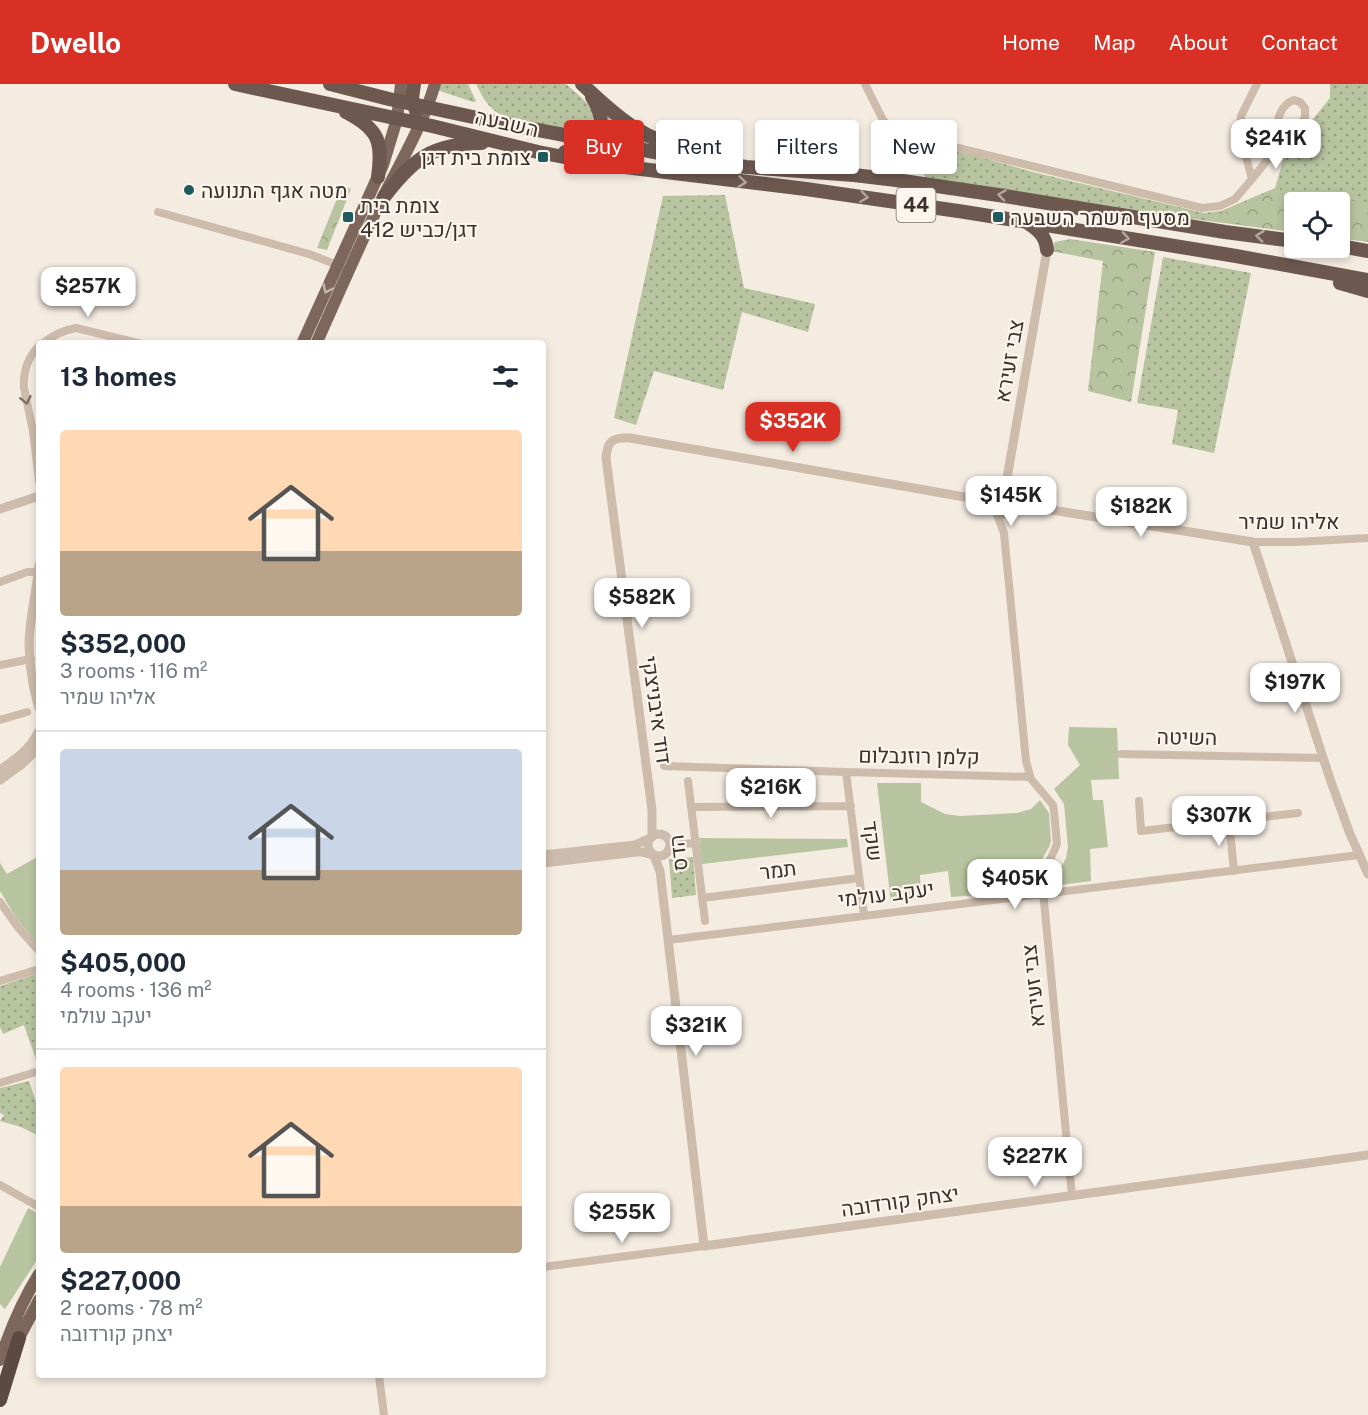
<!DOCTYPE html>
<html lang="en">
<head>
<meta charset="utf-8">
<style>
  body { margin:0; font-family:"Public Sans",Heebo,sans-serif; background:#f6f6f7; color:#1f2937; height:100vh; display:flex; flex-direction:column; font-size:22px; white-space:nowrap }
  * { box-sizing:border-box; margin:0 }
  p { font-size:20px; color:#747a83 }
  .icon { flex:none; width:33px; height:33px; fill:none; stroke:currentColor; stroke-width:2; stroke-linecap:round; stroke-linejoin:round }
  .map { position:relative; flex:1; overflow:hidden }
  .sheet { position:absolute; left:36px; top:256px; width:510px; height:1038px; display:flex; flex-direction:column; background:#fff; border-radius:6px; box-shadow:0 3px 9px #0003 }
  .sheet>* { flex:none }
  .banner { position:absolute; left:564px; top:36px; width:570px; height:54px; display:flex; gap:12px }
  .controls { position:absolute; left:1284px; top:108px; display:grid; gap:12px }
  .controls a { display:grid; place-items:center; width:66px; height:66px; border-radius:6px; background:#fff; box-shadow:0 3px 9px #0003; font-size:30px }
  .price { position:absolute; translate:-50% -51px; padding:0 14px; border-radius:12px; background:#fff; color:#222; font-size:20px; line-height:39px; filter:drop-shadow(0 2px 3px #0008) }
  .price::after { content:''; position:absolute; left:50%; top:36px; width:18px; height:14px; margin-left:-9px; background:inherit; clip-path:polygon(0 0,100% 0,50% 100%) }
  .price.on { background:#d93025; color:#fff }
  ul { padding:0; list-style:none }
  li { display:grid; align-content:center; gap:12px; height:318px; padding:0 24px }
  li+li { border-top:2px solid #e0e1e3 }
  li span { display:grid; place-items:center; height:186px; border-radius:6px; color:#555 }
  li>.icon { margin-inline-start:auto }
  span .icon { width:108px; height:108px; fill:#fffc; stroke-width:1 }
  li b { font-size:26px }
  h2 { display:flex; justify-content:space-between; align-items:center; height:72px; padding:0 24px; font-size:26px }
  .tag { padding:0 21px; border-radius:6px; background:#fff; box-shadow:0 3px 9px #0003; font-size:21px; line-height:54px }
  .tag.on { background:#d93025; color:#fff }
  header { display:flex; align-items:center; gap:36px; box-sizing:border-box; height:84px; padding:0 30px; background:#d93025; color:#fff }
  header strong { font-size:28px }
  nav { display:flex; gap:33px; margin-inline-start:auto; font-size:21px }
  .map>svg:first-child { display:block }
</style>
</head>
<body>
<header>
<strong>Dwello</strong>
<nav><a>Home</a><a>Map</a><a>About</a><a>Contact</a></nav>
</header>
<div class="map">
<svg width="1368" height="1331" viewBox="0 0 1368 1331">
  <defs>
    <pattern id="grass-dots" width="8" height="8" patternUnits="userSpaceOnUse" patternTransform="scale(1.5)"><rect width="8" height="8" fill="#b8c4a0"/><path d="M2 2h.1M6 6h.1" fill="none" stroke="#97a083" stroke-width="1.8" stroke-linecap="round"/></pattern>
    <pattern id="forest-crowns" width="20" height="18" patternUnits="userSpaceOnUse" patternTransform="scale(1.5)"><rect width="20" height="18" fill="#b8c4a0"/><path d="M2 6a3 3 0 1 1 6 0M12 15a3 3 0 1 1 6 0" fill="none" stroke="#97a083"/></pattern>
  </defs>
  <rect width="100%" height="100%" fill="#f4ebe1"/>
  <path fill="url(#grass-dots)" d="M438 0H468L476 17 473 18 437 6Z
    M476 0H566C586 18 599 24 591 53L504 32C489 26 483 14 476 0Z
    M1330 0H1368V158L1340 154V118H1294V148L1023 113 930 99 914 78 901 74C908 58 918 59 933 60L1033 88 1204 129 1221 127 1275 104 1285 70 1330 14Z
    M606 31 627 48 652 60 607 52 608 38Z
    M725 111 744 204 815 220 808 248 742 228 723 306 654 287 636 341 614 334 663 112Z
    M1163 173 1251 189 1214 369 1172 360 1178 326 1137 319Z
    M693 773 696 811 672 814 669 775Z
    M39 889V981H38L24 941 3 950 0 943V902Z
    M29 997 39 1027V1052L21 1043 0 1037 4 1031 0 1029V1004Z"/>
  <path fill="url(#forest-crowns)" d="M342 102 351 105 327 166 317 164Z
    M1272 107 1368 118V158L1340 154V118H1294V148L1207 136Z
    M1070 155 1155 168 1131 318 1088 307 1103 177 1051 167 1055 158Z"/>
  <path fill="#b8c4a0" d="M1069 643 1117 644 1119 695 1091 696 1093 716H1103L1108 763 1090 765 1091 797 1061 801 1059 787 1066 774 1068 763 1064 720 1054 705 1080 681 1068 661Z
    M877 699H921V718L945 730 960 732 1017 729 1031 725 1040 716 1049 729 1051 757 1049 763 1038 782 1036 801 1031 807 951 813 948 787 920 791 921 814 891 819Z
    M699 754 847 755 848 763 702 780Z
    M39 772V862L16 834 0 807V779L7 790Z
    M28 1124 39 1130V1173L5 1225 0 1220V1183Z"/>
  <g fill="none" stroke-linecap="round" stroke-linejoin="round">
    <path stroke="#cdbbac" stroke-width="8" d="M865 0 883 36 895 48 901 62
      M894 77 901 62 916 57 934 58 1202 124 1220 122 1235 115 1252 95 1240 51 1241 32 1257 0
      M1252 95 1280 60 1305 34V24L1300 18 1294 16C1279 21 1277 38 1275 53L1280 60
      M158 128 309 170 340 182
      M42 260C53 251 63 246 76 244L142 260
      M39 262C27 274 23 287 24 304L33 347 39 397
      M996 428 1004 449 1026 677 1031 695 1053 721 1054 727 1057 760 1051 774 1045 783 1042 796 1072 1112
      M1253 458H1296L1368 454
      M0 498 27 488H39
      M0 581 31 575
      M0 636 27 628
      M1121 670 1323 674
      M664 682 846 688 1030 693
      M846 688 864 831
      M688 697 705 837
      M1139 717 1141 747 1298 729
      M691 723 851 722
      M1229 737 1234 787
      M671 761 695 759
      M702 814 859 794
      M0 818 17 842 39 867
      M668 856 1359 771
      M0 897 39 885
      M0 999 39 987
      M0 1101 39 1123
      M543 1183 704 1162
      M379 1292 384 1331"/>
    <path stroke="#cdbbac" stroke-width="9" d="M1000 409C1023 407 1017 438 996 428L993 419 995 413 1003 405 1007 394 1047 166
      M1013 413 1021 418 1033 423 1253 458 1330 695 1350 750 1368 790
      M0 425 39 412
      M39 481C37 503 32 524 30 545 27 569 32 601 39 624
      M0 686C17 674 29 666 39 647
      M0 696 22 680 39 664
      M648 761a11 11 0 1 1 22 0a11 11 0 1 1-22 0Z
      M652 753V726L606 374C607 357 613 353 630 354L976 415 984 418 994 425
      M543 771 635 761 650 754
      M654 772 660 787 704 1162 1368 1071
      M543 779 637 768H642L653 771"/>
    <path stroke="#7d675c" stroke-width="12" d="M302 260 383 81 397 35 401 0
      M316 260C337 213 357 167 379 121 399 81 422 43 435 0
      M16 1263 19 1254 39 1216
      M0 1276C10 1246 22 1217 39 1190"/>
    <path stroke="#6c584f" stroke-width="14" d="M235 0 432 42 538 68 600 80 806 105 965 128 1236 172 1368 196
      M330 0 389 15 501 39 686 74 746 83 854 91 896 96 1005 112 1225 148 1294 157
      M414 0 412 14 416 27
      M582 0C620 36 645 58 698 68
      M346 28C379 45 383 58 378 93
      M565 68C571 68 578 69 584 66 608 58 603 30 592 13
      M384 113C414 74 432 60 482 59
      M1028 139C1039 146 1046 153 1047 166
      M1340 162 1368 167
      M1340 199 1368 207"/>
    <path stroke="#5c4a42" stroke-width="14" d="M0 1316 19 1254"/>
  </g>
  <defs><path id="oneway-chevron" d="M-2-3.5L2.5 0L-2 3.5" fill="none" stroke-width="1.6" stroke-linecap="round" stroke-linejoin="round" transform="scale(1.5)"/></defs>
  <g stroke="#b4a69e">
    <use href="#oneway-chevron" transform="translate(742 98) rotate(6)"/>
    <use href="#oneway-chevron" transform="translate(1002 111) rotate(-172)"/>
    <use href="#oneway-chevron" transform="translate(864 113) rotate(8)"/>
    <use href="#oneway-chevron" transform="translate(1260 152) rotate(-173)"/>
    <use href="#oneway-chevron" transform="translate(1125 154) rotate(9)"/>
  </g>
  <use stroke="#c2b5ac" href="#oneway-chevron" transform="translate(327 205) rotate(115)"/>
  <use stroke="#7d6f65" href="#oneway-chevron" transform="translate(26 316) rotate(78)"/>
  <g fill="#1f5a5e" stroke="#fbf5ee" stroke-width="2">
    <rect x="537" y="67" width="12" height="12" rx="3"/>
    <circle cx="189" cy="106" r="6"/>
    <rect x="342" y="127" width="12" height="12" rx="3"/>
    <rect x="992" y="127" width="12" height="12" rx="3"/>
  </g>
  <g text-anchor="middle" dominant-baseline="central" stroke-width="4.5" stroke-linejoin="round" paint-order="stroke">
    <rect fill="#fbf5ee" stroke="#756b66" stroke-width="1.5" x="896.5" y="104" width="39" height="34" rx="4.5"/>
    <g font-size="20" font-weight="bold" fill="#3b302b">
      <text x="916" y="121">44</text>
    </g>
    <g font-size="21" fill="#3b302b" stroke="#fbf5ee">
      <text transform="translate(507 39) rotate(13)">השבעה</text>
      <text transform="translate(1009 277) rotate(-80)">צבי זעירא</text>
      <text x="1289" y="437">אליהו שמיר</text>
      <text transform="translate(657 626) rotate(82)">דוד איבניצקי</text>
      <text transform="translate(1187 653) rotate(1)">השיטה</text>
      <text transform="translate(919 672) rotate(1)">קלמן רוזנבלום</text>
      <text transform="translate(873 757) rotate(83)">שקד</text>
      <text transform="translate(678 769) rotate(-97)">הדס</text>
      <text transform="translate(778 786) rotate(-7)">תמר</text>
      <text transform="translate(886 810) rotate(-7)">יעקב עולמי</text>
      <text transform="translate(1033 902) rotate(-96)">צבי זעירא</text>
      <text transform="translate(900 1117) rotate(-8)">יצחק קורדובה</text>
    </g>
    <g font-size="21" fill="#3b302b" stroke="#fbf5ee" text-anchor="start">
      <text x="531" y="73" text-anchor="end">צומת בית דגן</text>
      <text x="201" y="106">מטה אגף התנועה</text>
      <text x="360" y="121">צומת בית<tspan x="360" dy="24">דגן/כביש 412</tspan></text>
      <text x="1010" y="133">מסעף משמר השבעה</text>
    </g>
  </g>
</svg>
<div class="controls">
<a><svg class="icon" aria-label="locate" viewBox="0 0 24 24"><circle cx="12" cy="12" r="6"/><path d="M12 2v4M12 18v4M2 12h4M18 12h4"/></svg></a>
</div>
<b class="price" style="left:1276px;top:86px">$241K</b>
<b class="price" style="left:88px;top:234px">$257K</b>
<b class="price on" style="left:793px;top:369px">$352K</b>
<b class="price" style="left:1011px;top:443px">$145K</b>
<b class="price" style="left:1141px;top:454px">$182K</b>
<b class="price" style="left:642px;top:545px">$582K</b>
<b class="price" style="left:1295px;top:630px">$197K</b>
<b class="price" style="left:771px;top:735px">$216K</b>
<b class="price" style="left:1219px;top:763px">$307K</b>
<b class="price" style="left:1015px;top:826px">$405K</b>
<b class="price" style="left:696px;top:973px">$321K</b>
<b class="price" style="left:1035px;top:1104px">$227K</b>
<b class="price" style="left:622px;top:1160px">$255K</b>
<div class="banner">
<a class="tag on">Buy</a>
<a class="tag">Rent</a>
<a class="tag">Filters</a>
<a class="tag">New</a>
</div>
<section class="sheet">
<h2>13 homes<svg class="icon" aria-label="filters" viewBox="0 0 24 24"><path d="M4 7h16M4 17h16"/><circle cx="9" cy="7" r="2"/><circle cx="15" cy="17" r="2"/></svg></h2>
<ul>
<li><span style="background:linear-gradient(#ffd9b3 65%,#b9a48a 0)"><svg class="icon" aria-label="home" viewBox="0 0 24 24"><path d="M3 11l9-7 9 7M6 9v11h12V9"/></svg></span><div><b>$352,000</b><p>3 rooms · 116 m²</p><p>אליהו שמיר</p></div></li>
<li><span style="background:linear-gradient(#c9d6e8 65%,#b9a48a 0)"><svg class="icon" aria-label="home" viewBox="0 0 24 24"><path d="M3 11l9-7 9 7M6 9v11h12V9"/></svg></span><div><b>$405,000</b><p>4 rooms · 136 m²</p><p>יעקב עולמי</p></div></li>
<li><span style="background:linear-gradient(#ffd9b3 75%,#b9a48a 0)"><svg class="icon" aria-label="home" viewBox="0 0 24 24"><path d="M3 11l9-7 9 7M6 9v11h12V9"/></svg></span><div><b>$227,000</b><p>2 rooms · 78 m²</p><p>יצחק קורדובה</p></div></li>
</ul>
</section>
</div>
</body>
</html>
